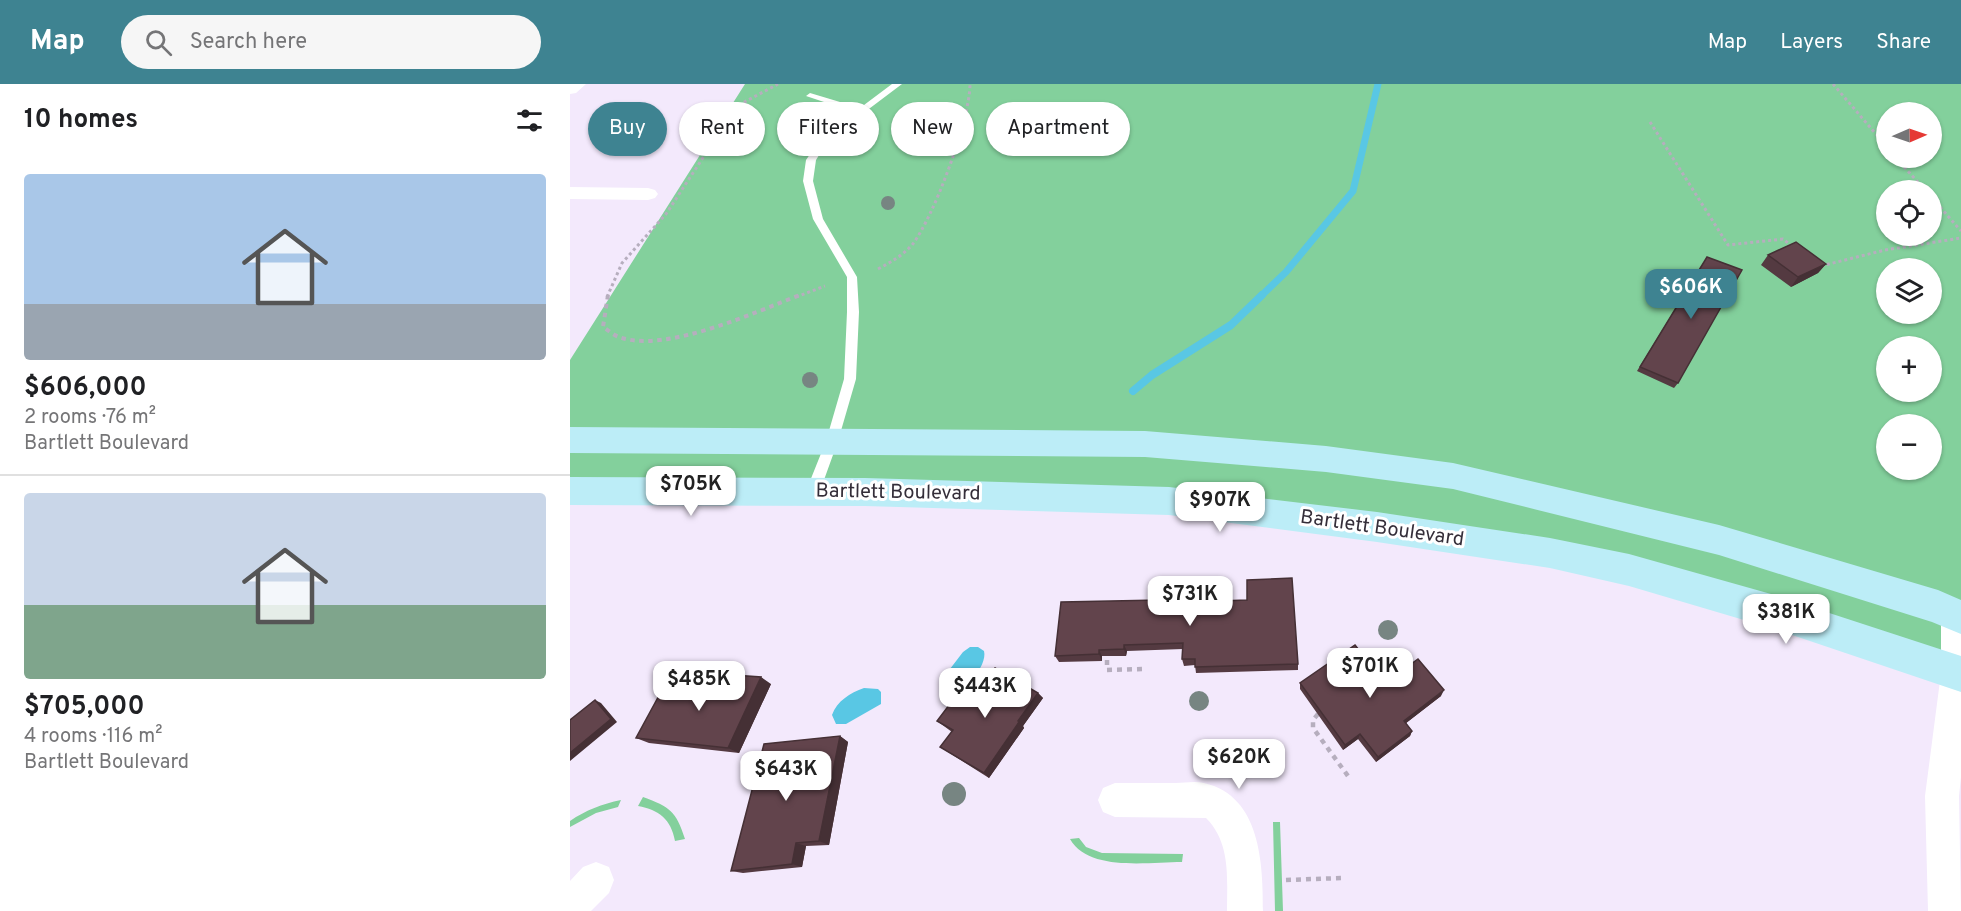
<!DOCTYPE html>
<html lang="en">
<head>
<meta charset="utf-8">
<style>
  body { margin:0; font-family:Overpass,sans-serif; background:#f6f6f6; color:#202124; height:100vh; display:flex; flex-direction:column; font-size:22px; white-space:nowrap }
  * { box-sizing:border-box; margin:0 }
  p { font-size:20px; color:#757577 }
  .icon { flex:none; width:33px; height:33px; fill:none; stroke:currentColor; stroke-width:2; stroke-linecap:round; stroke-linejoin:round }
  .map { position:relative; flex:1; overflow:hidden }
  .sheet { display:flex; flex-direction:column; background:#fff; width:570px }
  .sheet>* { flex:none }
  .guide { position:absolute; left:18px; top:18px; width:570px; height:54px; display:flex; gap:12px }
  .needle { width:39px; rotate:88deg }
  .tools { position:absolute; left:1306px; top:18px; display:grid; gap:12px }
  .tools a { display:grid; place-items:center; width:66px; height:66px; border-radius:50%; background:#fff; box-shadow:0 2px 4px #0004; font-size:30px }
  .price { position:absolute; translate:-50% -51px; padding:0 14px; border-radius:12px; background:#fff; color:#222; font-size:20px; line-height:39px; filter:drop-shadow(0 2px 3px #0008) }
  .price::after { content:''; position:absolute; left:50%; top:36px; width:18px; height:14px; margin-left:-9px; background:inherit; clip-path:polygon(0 0,100% 0,50% 100%) }
  .price.current { background:#3e8391; color:#fff }
  ul { padding:0; list-style:none }
  li { display:grid; align-content:center; gap:12px; height:318px; padding:0 24px }
  li+li { border-top:2px solid #e0e0e0 }
  li span { display:grid; place-items:center; height:186px; border-radius:6px; color:#555 }
  li>.icon { margin-inline-start:auto }
  span .icon { width:108px; height:108px; fill:#fffc; stroke-width:1 }
  li b { font-size:26px }
  h2 { display:flex; justify-content:space-between; align-items:center; height:72px; padding:0 24px; font-size:26px }
  .pill { padding:0 21px; border-radius:27px; background:#fff; box-shadow:0 2px 4px #0004; font-size:21px; line-height:54px }
  .pill.current { background:#3e8391; color:#fff }
  header { display:flex; align-items:center; gap:36px; box-sizing:border-box; height:84px; padding:0 30px; background:#3e8391; color:#fff }
  header strong { font-size:28px }
  nav { display:flex; gap:33px; margin-inline-start:auto; font-size:21px }
  .search { width:420px; height:54px; background:#f6f6f6; display:flex; align-items:center; gap:15px; box-sizing:border-box; padding:0 21px; border-radius:33px; color:#757577; font-size:22px }
  main { display:flex; flex:1; min-height:0 }
  .map>svg:first-child { display:block }
</style>
</head>
<body>
<header>
<strong>Map</strong>
<div class="search"><svg class="icon" aria-label="search" viewBox="0 0 24 24"><circle cx="10" cy="10" r="6"/><path d="M15 15l6 6"/></svg>Search here</div>
<nav><a>Map</a><a>Layers</a><a>Share</a></nav>
</header>
<main>
<section class="sheet">
<h2>10 homes<svg class="icon" aria-label="filters" viewBox="0 0 24 24"><path d="M4 7h16M4 17h16"/><circle cx="9" cy="7" r="2"/><circle cx="15" cy="17" r="2"/></svg></h2>
<ul>
<li><span style="background:linear-gradient(#a9c7e8 70%,#9aa5b1 0)"><svg class="icon" aria-label="home" viewBox="0 0 24 24"><path d="M3 11l9-7 9 7M6 9v11h12V9"/></svg></span><div><b>$606,000</b><p>2 rooms · 76 m²</p><p>Bartlett Boulevard</p></div></li>
<li><span style="background:linear-gradient(#c9d6e8 60%,#7fa58c 0)"><svg class="icon" aria-label="home" viewBox="0 0 24 24"><path d="M3 11l9-7 9 7M6 9v11h12V9"/></svg></span><div><b>$705,000</b><p>4 rooms · 116 m²</p><p>Bartlett Boulevard</p></div></li>
</ul>
</section>
<div class="map">
<svg width="1391" height="827" viewBox="0 0 1391 827">
  <rect width="100%" height="100%" fill="#f3e9fc"/>
  <path fill="#83d09c" fill-rule="evenodd" d="M175 0H1391V590L1059 486 599 417 0 407V276ZM1317 28H1362V74H1317ZM1317 106H1362V152H1317ZM1317 184H1362V230H1317ZM1317 262H1362V308H1317ZM1317 340H1362V386H1317Z
    M73 713C100 723 106 727 115 755L105 757C101 735 89 726 68 722Z
    M51 716 48 723 26 729 0 743V737C16 726 32 720 51 716Z
    M703 738H710L713 827H705Z
    M509 754 516 763 532 769 613 770 612 778C578 778 519 788 500 755Z"/>
  <path fill="#59c7e4" d="M400 563H408L414 567C418 582 392 612 377 613L371 609 370 598 393 568Z
    M294 604 308 605 311 608V620L276 640H266L262 631C267 617 280 609 294 604Z"/>
  <g fill="none" stroke-linecap="round" stroke-linejoin="round">
    <path stroke="#59c7e4" stroke-width="7" d="M690 213 716 188 783 107 808 0"/>
    <path stroke="#59c7e4" stroke-width="8" d="M563 307 582 291 661 241 692 211"/>
    <path stroke="#b6aebe" stroke-width="3" stroke-dasharray="3 3" stroke-linecap="butt" d="M1263 0 1317 63
      M1080 38 1158 161 1213 155 1223 163
      M1326 74 1355 106
      M1362 114 1391 147
      M1251 182 1315 166 1391 154
      M308 185C321 178 332 172 342 161 364 133 400 35 400 0
      M37 213 52 179 96 130 167 22 208 0
      M226 213 255 202"/>
    <path stroke="#b6aebe" stroke-width="4" stroke-dasharray="4.5 4.5" stroke-linecap="butt" d="M38 211 33 243C38 246 43 251 49 253 95 270 185 228 230 211"/>
    <path stroke="#b6aebe" stroke-width="4.5" stroke-dasharray="5 5" stroke-linecap="butt" d="M537 576V586L572 585
      M748 630 743 636V644L778 692
      M716 796 773 794"/>
    <path fill="#fff" fill-rule="evenodd" d="M322 0H332L259 55 246 76 243 97 253 135 287 193 289 228 286 295 268 357 250 407 248 411H238L236 407 256 357 274 295 277 228V193L243 135 233 97 236 76 253 51 284 28 236 12 240 9 290 24Z"/>
    <path fill="#fff" fill-rule="evenodd" d="M0 0H16L6 9 0 10Z
      M0 103 78 104 85 106 88 110 85 114 78 116 0 115Z
      M1386 517 1391 519V693L1389 712 1391 827H1358L1355 712 1371 589V531L1376 521Z
      M545 699C565 699 585 699 606 699 614 699 625 697 634 699 691 712 693 780 693 827H657C657 794 661 759 636 734L545 733 533 728 528 716 533 704Z
      M26 778 39 783 44 796 39 809 21 827H0V797L13 783Z"/>
    <path fill="#bcedf7" fill-rule="evenodd" d="M0 343 575 347 756 362 883 379 1149 441 1368 506 1391 516V550L1362 538 1149 471 883 405 756 388 575 373 0 369Z
      M0 393 295 394 599 403 807 428 980 454 1059 470 1201 510 1391 572V608L1201 544 1059 502 980 484 807 458 599 431 295 422 0 421Z"/>
  </g>
  <g fill="#778582">
    <circle cx="318" cy="119" r="7"/>
    <circle cx="240" cy="296" r="8"/>
    <circle cx="818" cy="546" r="10"/>
    <circle cx="629" cy="617" r="10"/>
    <circle cx="384" cy="710" r="12"/>
  </g>
  <path fill="#543a41" d="M1198 171 1256 180 1248 189 1221 203 1191 181Z
    M1137 173 1108 299 1104 304 1067 287Z
    M591 519 728 580V586L626 589 625 581 614 582 612 575 613 565 557 567 556 572H532V577L489 578 485 572Z
    M730 599H815L871 612 836 639 842 647 840 652 806 678 788 655 773 666 730 605Z
    M201 600 169 669 79 659 66 654 158 601Z
    M468 609 473 614 453 642 454 644 419 694 370 663 382 648 367 637 402 615Z
    M270 652 278 658 259 761 236 762 232 783 173 789 161 787Z"/>
  <path fill="#453035" d="M1256 180 1248 189 1221 203 1228 193Z
    M554 561 557 567 556 572 554 565Z
    M529 566 532 572V577L529 570Z
    M191 593 201 600 169 669 158 664Z
    M874 606 871 612 831 643 834 637Z
    M468 609 473 614 453 642 454 644 419 694 414 689 448 637Z
    M25 616 31 619 47 638 0 677V669Z
    M842 647 840 652 806 678 808 673Z
    M790 650 788 655 773 666 775 661Z
    M270 652 278 658 259 761 249 757Z
    M226 759 236 762 232 783 222 780Z"/>
  <path fill="#62444c" stroke="#453035" stroke-width="1.5" d="M1226 158 1256 180 1228 193 1198 171Z
    M1137 173 1172 186 1108 299 1070 283Z
    M722 494 728 580 625 583V575H612L613 559 554 561V565L529 566V570L485 572 491 518 590 516V519L677 516V496Z
    M785 561 815 599 848 575 874 606 834 637 842 647 808 673 790 650 775 661 730 599Z
    M425 584 468 609 448 637 449 638 414 689 370 663 383 646 367 637 389 608 402 615Z
    M163 591 191 593 158 664 66 654 98 595 158 601Z
    M25 616 41 635 0 669V636Z
    M270 652 249 757 226 759 222 780 161 787 194 660Z"/>
  <g text-anchor="middle" dominant-baseline="central" stroke-width="6" stroke-linejoin="round" paint-order="stroke">
    <g font-size="20" fill="#342e39" stroke="#fff">
      <text transform="translate(328 409) rotate(1)">Bartlett Boulevard</text>
      <text transform="translate(812 445) rotate(8)">Bartlett Boulevard</text>
    </g>
  </g>
</svg>
<div class="tools">
<a><svg class="needle" viewBox="-14 -14 28 28"><path d="M0-13l5 13h-10z" fill="#e53935"/><path d="M0 13l5-13h-10z" fill="#757577"/></svg></a>
<a><svg class="icon" aria-label="locate" viewBox="0 0 24 24"><circle cx="12" cy="12" r="6"/><path d="M12 2v4M12 18v4M2 12h4M18 12h4"/></svg></a>
<a><svg class="icon" aria-label="layers" viewBox="0 0 24 24"><path d="M12 4l9 5-9 5-9-5zM3 14l9 5 9-5"/></svg></a>
<a>+</a>
<a>−</a>
</div>
<b class="price current" style="left:1121px;top:236px">$606K</b>
<b class="price" style="left:121px;top:433px">$705K</b>
<b class="price" style="left:650px;top:449px">$907K</b>
<b class="price" style="left:620px;top:543px">$731K</b>
<b class="price" style="left:1216px;top:561px">$381K</b>
<b class="price" style="left:800px;top:615px">$701K</b>
<b class="price" style="left:129px;top:628px">$485K</b>
<b class="price" style="left:415px;top:635px">$443K</b>
<b class="price" style="left:669px;top:706px">$620K</b>
<b class="price" style="left:216px;top:718px">$643K</b>
<div class="guide">
<a class="pill current">Buy</a>
<a class="pill">Rent</a>
<a class="pill">Filters</a>
<a class="pill">New</a>
<a class="pill">Apartment</a>
</div>
</div>
</main>
</body>
</html>
